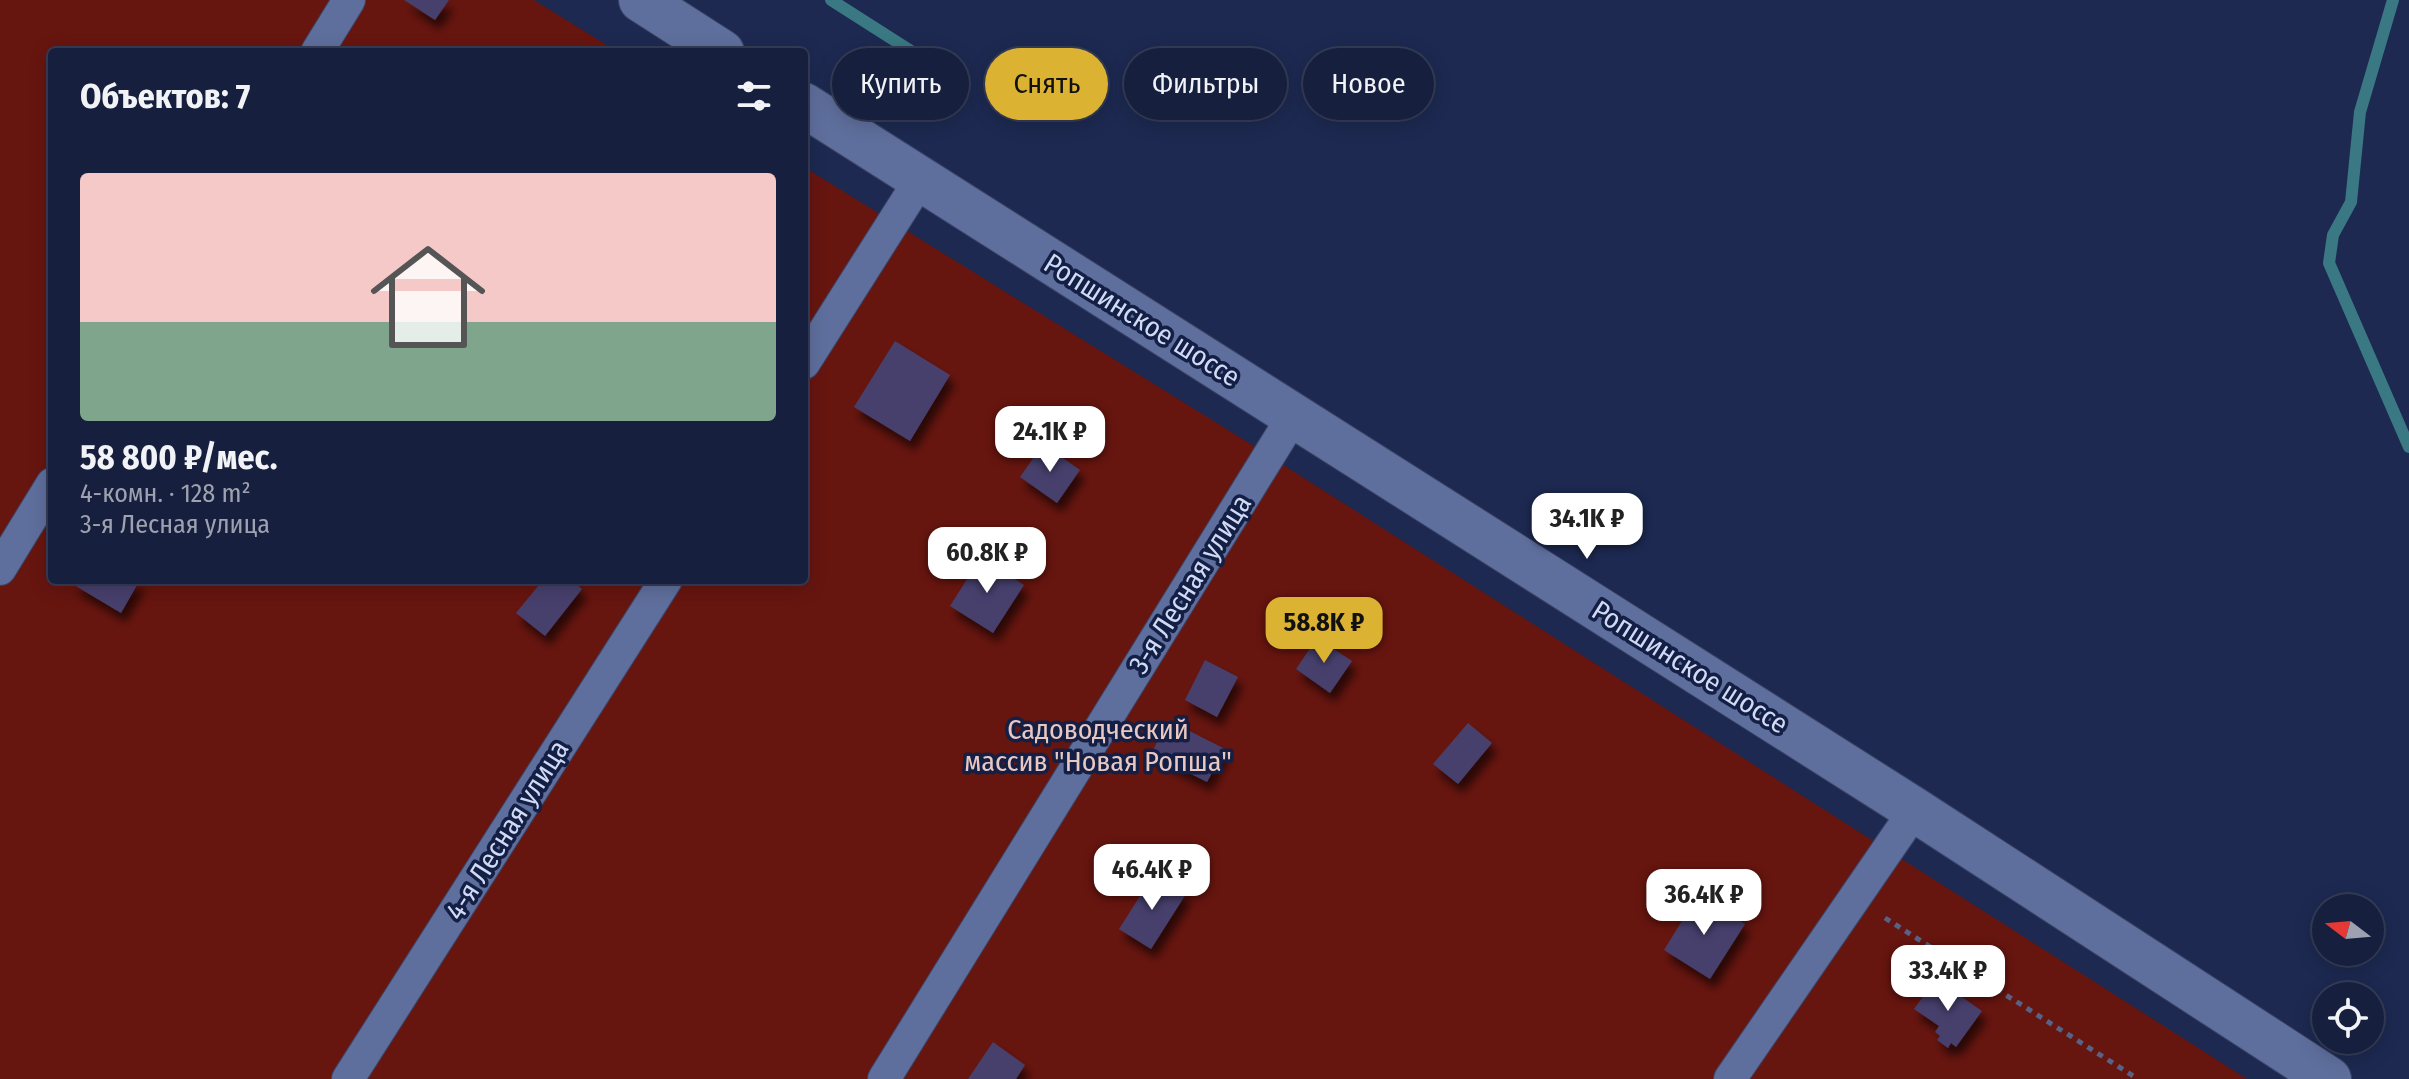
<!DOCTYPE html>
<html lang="ru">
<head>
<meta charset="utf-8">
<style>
  body { margin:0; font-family:"Fira Sans Condensed",sans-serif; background:#232c48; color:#f1f3f6; height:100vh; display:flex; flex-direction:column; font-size:30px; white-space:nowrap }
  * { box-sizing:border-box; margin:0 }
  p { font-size:26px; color:#9ea2b0 }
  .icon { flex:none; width:44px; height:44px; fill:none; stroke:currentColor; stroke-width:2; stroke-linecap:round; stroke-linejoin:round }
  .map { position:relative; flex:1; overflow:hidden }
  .details { position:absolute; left:48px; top:48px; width:760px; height:536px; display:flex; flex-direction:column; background:#161f3d; border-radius:8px; box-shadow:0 4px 20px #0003,0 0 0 2px #353d57 }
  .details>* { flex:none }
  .guide { position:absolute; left:832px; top:48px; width:760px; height:72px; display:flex; gap:16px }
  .needle { width:52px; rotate:286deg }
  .tools { position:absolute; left:2312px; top:894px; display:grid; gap:16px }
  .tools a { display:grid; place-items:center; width:72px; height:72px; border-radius:50%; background:#161f3d; box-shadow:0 4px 20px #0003,0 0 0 2px #353d57; font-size:40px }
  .price { position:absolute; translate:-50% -68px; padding:0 18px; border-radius:16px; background:#fff; color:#222; font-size:26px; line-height:52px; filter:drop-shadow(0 2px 4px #0008) }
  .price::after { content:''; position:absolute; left:50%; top:48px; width:24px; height:18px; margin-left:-12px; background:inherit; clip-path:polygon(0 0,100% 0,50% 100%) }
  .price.on { background:#dcb233; color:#111 }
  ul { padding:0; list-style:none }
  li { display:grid; align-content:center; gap:16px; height:424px; padding:0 32px }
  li+li { border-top:2px solid #353d57 }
  li span { display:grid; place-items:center; height:248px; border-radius:8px; color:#555 }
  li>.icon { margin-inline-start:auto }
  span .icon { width:144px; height:144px; fill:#fffc; stroke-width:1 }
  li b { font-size:34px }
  h2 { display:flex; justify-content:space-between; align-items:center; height:96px; padding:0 32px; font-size:34px }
  .chip { padding:0 28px; border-radius:36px; background:#161f3d; box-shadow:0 4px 20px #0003,0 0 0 2px #353d57; font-size:28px; line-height:72px }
  .chip.on { background:#dcb233; color:#111 }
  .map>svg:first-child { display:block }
</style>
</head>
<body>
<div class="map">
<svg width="2409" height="1079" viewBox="0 0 2409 1079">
  <defs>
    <filter id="shadow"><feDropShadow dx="5" dy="9" stdDeviation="4" flood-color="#0009"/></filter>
  </defs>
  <rect width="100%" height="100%" fill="#1d2951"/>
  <path fill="#67150f" d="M0 0H534L618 52H52V580H804V167L1241 438 2247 1079H0Z"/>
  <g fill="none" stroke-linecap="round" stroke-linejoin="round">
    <path stroke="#3a7983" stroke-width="12" d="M831 0 911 51 885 101
      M2393 0 2360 112 2351 202 2333 235 2329 263 2409 447"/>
  </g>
  <path fill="#46406d" filter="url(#shadow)" d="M404 0H449L435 20Z
    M895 341 950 375 910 441 854 407Z
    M1043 444 1080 470 1057 503 1020 477Z
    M981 557 1024 585 993 633 950 606Z
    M76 580H140L121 613 74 585Z
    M543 580H571L582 589 545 636 516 613Z
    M1317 638 1352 661 1330 693 1296 669Z
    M1205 660 1238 677 1217 717 1185 700Z
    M1168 720 1225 749 1207 782 1151 754Z
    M1468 723 1492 743 1458 784 1433 764Z
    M1154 874 1186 894 1151 949 1119 929Z
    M1698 895 1745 924 1710 979 1664 950Z
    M1936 979 1982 1011 1956 1047 1951 1043 1948 1048 1937 1040 1940 1036 1935 1032 1939 1026 1914 1009Z
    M993 1042 1025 1065 1016 1079H968Z"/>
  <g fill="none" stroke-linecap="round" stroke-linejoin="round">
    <defs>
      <path id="street" d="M317 52 349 0
        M804 363 920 180
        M0 569 52 484
        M348 1079 666 580
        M884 1079 1294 415
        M1730 1079 1915 810"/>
      <path id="secondary" d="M641 0 722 52
        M804 105 1915 810 2329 1079"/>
    </defs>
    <use href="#street" stroke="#3c4567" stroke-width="34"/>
    <use href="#secondary" stroke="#3c4567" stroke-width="46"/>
    <path stroke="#576286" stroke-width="5" stroke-dasharray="6 6" stroke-linecap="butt" d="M1885 918 2138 1079"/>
    <use href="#street" stroke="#5f6f9d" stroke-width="32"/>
    <use href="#secondary" stroke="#5f6f9d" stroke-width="44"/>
  </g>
  <g text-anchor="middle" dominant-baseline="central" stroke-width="7" stroke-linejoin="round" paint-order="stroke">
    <g font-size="28" fill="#d0daf4" stroke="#141f45">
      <text transform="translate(1142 320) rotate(32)">Ропшинское шоссе</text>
      <text transform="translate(1190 584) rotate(-58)">3-я Лесная улица</text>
      <text transform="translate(1690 667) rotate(32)">Ропшинское шоссе</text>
      <text transform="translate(507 830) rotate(-58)">4-я Лесная улица</text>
    </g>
    <g font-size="28" fill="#eac8c2" stroke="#141f45">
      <text x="1098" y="729">Садоводческий<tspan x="1098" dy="32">массив "Новая Ропша"</tspan></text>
    </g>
  </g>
</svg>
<div class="tools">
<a><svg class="needle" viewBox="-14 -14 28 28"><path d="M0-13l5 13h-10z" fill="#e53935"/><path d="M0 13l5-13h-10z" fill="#9ea2b0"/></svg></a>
<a><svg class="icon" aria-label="locate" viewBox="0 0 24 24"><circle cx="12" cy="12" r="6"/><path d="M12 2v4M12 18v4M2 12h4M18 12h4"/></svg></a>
</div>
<b class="price" style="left:1050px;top:474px">24.1K ₽</b>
<b class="price" style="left:1587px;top:561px">34.1K ₽</b>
<b class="price" style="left:987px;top:595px">60.8K ₽</b>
<b class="price on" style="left:1324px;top:665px">58.8K ₽</b>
<b class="price" style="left:1152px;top:912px">46.4K ₽</b>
<b class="price" style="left:1704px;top:937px">36.4K ₽</b>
<b class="price" style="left:1948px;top:1013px">33.4K ₽</b>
<div class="guide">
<a class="chip">Купить</a>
<a class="chip on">Снять</a>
<a class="chip">Фильтры</a>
<a class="chip">Новое</a>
</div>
<section class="details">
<h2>Объектов: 7<svg class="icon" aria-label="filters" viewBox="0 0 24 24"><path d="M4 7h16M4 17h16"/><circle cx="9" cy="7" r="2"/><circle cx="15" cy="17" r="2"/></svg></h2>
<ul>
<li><span style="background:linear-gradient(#f6c9c9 60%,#7fa58c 0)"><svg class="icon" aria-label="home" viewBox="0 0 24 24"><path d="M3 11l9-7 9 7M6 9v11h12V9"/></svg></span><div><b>58 800 ₽/мес.</b><p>4-комн. · 128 m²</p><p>3-я Лесная улица</p></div></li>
</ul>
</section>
</div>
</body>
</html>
